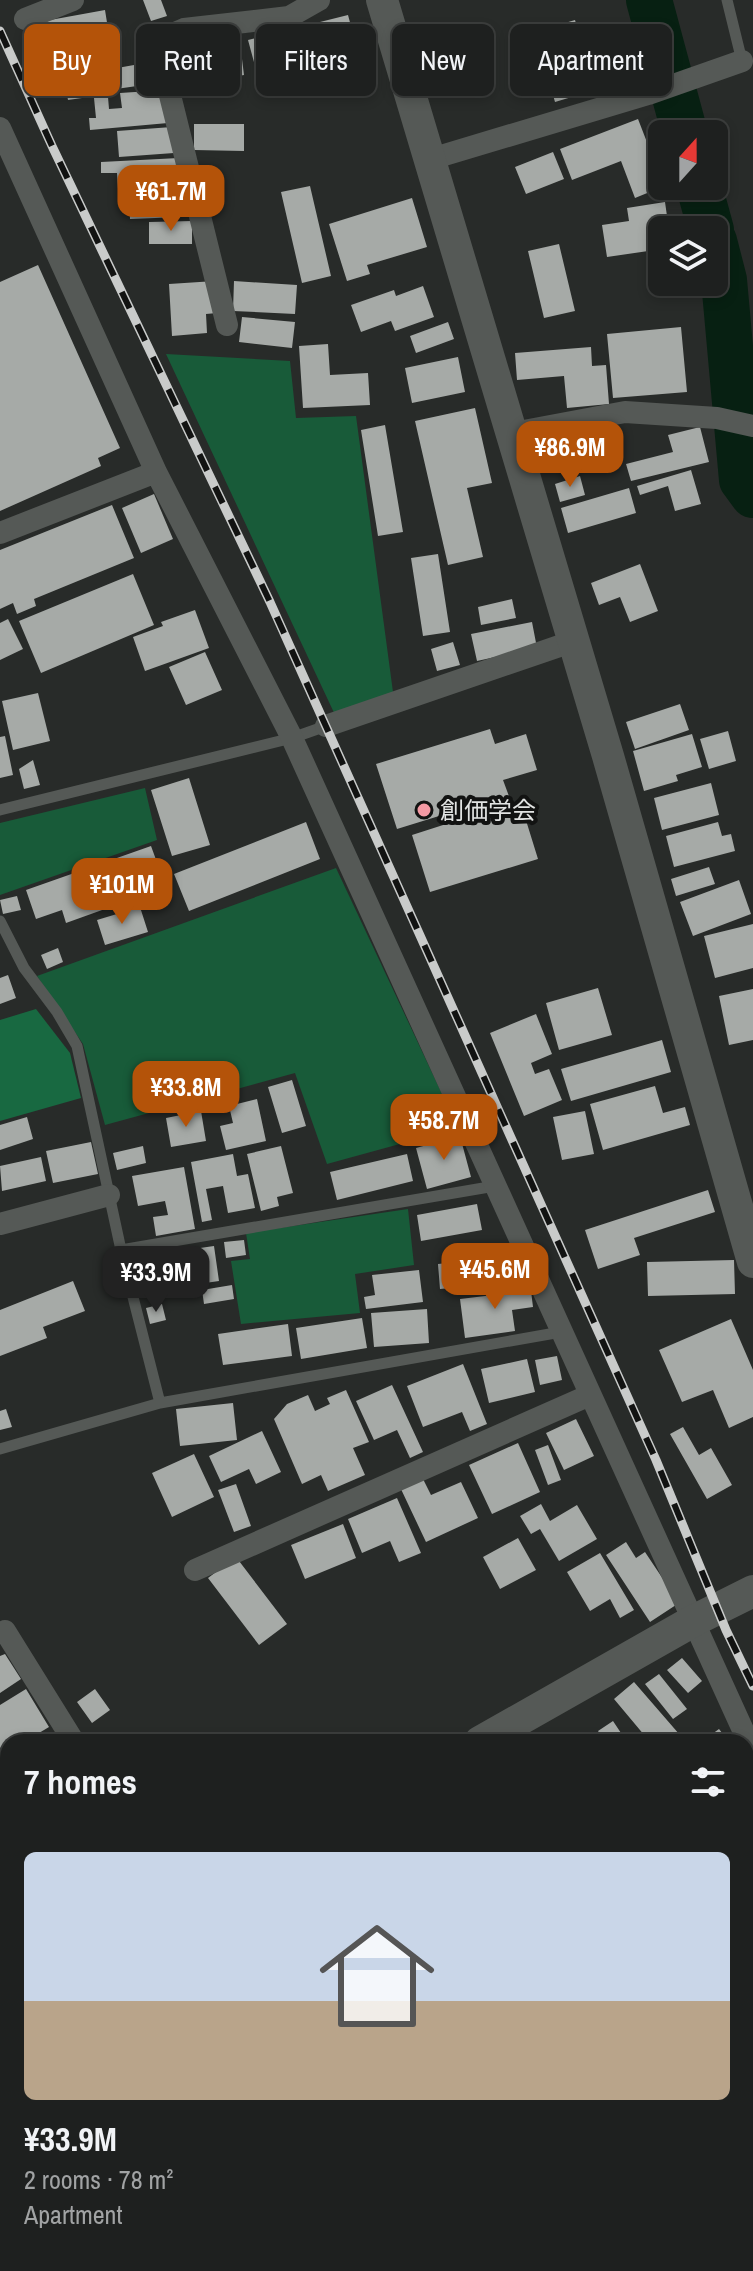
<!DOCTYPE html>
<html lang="en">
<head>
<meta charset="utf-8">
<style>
  body { margin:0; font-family:"Archivo Narrow","Noto Sans JP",sans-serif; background:#262828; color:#f1f3f6; height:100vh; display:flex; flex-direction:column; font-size:30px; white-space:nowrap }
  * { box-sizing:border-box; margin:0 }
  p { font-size:26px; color:#a1a3a4 }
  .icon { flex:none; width:44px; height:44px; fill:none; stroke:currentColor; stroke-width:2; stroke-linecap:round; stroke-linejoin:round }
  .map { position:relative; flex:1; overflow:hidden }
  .details { position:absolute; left:0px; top:1734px; width:754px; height:538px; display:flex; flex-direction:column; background:#1e201f; border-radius:24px 24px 0 0; box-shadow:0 4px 12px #0003,0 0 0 2px #3c3e3d }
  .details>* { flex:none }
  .top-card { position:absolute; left:24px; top:24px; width:706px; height:72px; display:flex; gap:16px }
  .needle { width:52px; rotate:21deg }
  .buttons { position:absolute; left:648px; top:120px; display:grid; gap:16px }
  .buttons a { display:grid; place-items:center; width:80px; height:80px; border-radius:12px; background:#1e201f; box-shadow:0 4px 12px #0003,0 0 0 2px #3c3e3d; font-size:40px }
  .price { position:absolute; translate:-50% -68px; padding:0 18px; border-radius:16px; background:#b45309; color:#fff; font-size:26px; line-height:52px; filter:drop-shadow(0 2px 4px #0008) }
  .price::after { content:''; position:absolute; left:50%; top:48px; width:24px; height:18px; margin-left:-12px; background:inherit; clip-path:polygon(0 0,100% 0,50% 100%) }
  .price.active { background:#222; color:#fff }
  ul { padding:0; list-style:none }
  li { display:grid; align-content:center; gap:16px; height:424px; padding:0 24px }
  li+li { border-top:2px solid #3c3e3d }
  li span { display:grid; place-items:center; height:248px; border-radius:12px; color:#555 }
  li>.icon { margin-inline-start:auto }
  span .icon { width:144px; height:144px; fill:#fffc; stroke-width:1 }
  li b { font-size:34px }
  h2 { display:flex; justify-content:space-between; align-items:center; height:96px; padding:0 24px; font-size:34px }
  .chip { padding:0 28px; border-radius:12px; background:#1e201f; box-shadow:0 4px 12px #0003,0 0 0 2px #3c3e3d; font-size:28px; line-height:72px }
  .chip.active { background:#b45309; color:#fff }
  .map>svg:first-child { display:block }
</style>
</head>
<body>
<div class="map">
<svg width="753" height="2271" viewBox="0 0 753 2271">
  <rect width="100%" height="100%" fill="#282b29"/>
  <path fill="#185b39" d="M166 354 290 361 296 418 356 416 393 692 336 717Z
    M145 788 157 840 0 895V823Z
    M336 868 458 1128 327 1164 295 1073 105 1125 83 1044 37 976Z
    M408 1209 414 1265 355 1274 360 1313 241 1324 231 1261 250 1259 246 1233Z"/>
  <path fill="#186941" d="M36 1009 70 1053 81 1098 0 1121V1020Z"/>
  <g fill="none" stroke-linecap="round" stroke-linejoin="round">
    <path stroke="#072012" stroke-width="46" d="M649 0 685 134
      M699 186 711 230
      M714 241 724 280 742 480 753 495"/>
  </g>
  <path fill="#a6aaa7" d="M143 0H161L167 16 151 21Z
    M105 10 109 35 43 46 39 22Z
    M348 15 358 52 258 77 248 40Z
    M575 20 595 90 555 102 535 32Z
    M239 35 244 75 221 79 220 70 206 72 208 85 175 90 168 46Z
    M134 65 137 86 109 90 106 70Z
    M93 75 96 96 68 100 64 80Z
    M165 90 168 123 90 130 89 118H96L94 98 108 97 109 109 122 108 120 93Z
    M638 119 662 181V187L635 198 621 161 572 180 560 149Z
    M194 124H244V151L194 150Z
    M172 127 174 153 119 157 117 131Z
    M553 152 564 179 526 194 515 167Z
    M179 158 181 186 118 189 117 173H101V162Z
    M310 186 331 276 302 283 281 192Z
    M180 192 181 217 130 219 129 194Z
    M412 198 427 247 367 265 370 274 347 281 329 224Z
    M665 202 669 230H662V249L607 257 602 225 629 221 627 208Z
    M192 221V244H149V222Z
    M559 244 575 311 544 318 528 251Z
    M38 265 120 448 98 458 101 466 0 511V282Z
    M215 281 217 313 206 314 207 333 172 336 169 284Z
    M234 281 297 285 295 314 233 311Z
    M423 286 434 317 395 331 391 321 361 332 351 305 394 290 396 296Z
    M242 317 295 322 292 348 239 342Z
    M448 322 454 339 416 353 410 336Z
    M681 327 687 392 613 398 607 334Z
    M328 344 330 375 368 373 370 405 303 408 299 346Z
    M591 347 592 366 606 365 609 404 567 408 564 376 517 380 515 353Z
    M458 357 465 392 412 403 405 368Z
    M475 408 492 483 467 488 483 557 448 565 415 421Z
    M385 425 403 532 378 536 361 430Z
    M700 427 709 462 631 481 626 464 673 452 668 435Z
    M602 429 610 464 574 472 566 438Z
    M691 470 701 504 675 511 668 486 640 495 637 486Z
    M580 476 585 495 560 502 555 484Z
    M629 488 636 513 568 533 561 508Z
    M154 494 173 539 141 553 122 508Z
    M112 505 134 558 34 599 36 606 17 614 13 603 0 609V550Z
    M438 554 450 632 423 636 411 558Z
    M640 564 658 611 630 622 620 597 599 605 591 583Z
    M133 574 154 625 41 673 19 621Z
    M512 599 516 618 481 625 478 607Z
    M195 610 209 648 145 671 133 637 163 626 161 622Z
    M8 619 23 649 0 660V623Z
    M532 622 537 648 477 661 471 634Z
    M453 642 460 665 437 671 431 649Z
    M205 652 222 690 186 705 169 667Z
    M38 693 50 741 13 750 2 701Z
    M680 704 689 730 635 749 626 722Z
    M490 729 495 744 526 734 537 770 503 780 510 799 481 808 482 813 520 801 538 859 430 892 412 835 468 817 465 808 397 829 376 764Z
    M728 731 736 761 709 769 700 739Z
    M692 734 702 767 676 775 678 781 644 791 633 751Z
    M5 736 13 775 0 778V737Z
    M33 760 40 785 24 789 19 769Z
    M189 778 210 845 172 856 151 790Z
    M711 783 719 815 662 830 654 798Z
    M306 822 320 859 189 911 174 874Z
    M718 822 722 836 731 834 735 851 674 867 666 836Z
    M151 846 166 887 66 923 62 910 36 919 26 890Z
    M709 867 715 884 676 896 671 879Z
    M739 880 751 914 693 936 680 902Z
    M17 896 21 910 3 914 0 900Z
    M140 907 148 932 105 945 97 920Z
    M753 924V968L715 978 704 936Z
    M58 948 63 962 47 969 41 955Z
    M8 975 16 998 0 1004V978Z
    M598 988 612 1035 559 1050 546 1003Z
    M753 989V1040L729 1045 719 996Z
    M536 1014 552 1054 531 1063 535 1074 549 1069 562 1100 524 1116 490 1033Z
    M662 1040 671 1072 571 1101 561 1069Z
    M292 1080 306 1126 282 1133 268 1087Z
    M655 1086 663 1113 685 1107 690 1125 603 1150 590 1104Z
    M257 1099 266 1141 226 1150 220 1126 233 1123 229 1106Z
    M201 1111 206 1141 171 1147 166 1118Z
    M585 1111 594 1154 562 1160 553 1117Z
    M27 1117 33 1139 0 1150V1125Z
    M460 1136 471 1177 427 1189 416 1148Z
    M91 1142 98 1174 53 1183 46 1151Z
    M143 1146 146 1163 117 1170 113 1153Z
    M281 1146 293 1193 277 1197 279 1206 261 1211 247 1154Z
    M233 1154 237 1176 248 1174 255 1208 228 1213 223 1186 206 1189 212 1220 202 1222 191 1162Z
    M407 1154 413 1181 337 1200 330 1172Z
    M41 1157 46 1181 2 1191 0 1166Z
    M184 1167 195 1229 156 1236 153 1217 168 1215 165 1201 138 1206 132 1176Z
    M708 1190 715 1212 634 1238 640 1255 598 1269 585 1230Z
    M477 1204 482 1230 421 1241 417 1215Z
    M244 1240 246 1255 226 1258 224 1242Z
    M214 1246 219 1281 157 1290 151 1255Z
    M490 1255 493 1284 440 1289 438 1264 458 1262V1257Z
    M734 1260 735 1294 648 1296 647 1262Z
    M419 1270 423 1302 366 1309 364 1297 375 1295 372 1275Z
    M73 1281 85 1311 43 1327 47 1338 0 1356V1310Z
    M530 1283 533 1307 512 1310 515 1331 465 1338 460 1299 502 1294 501 1287Z
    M232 1285 234 1299 204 1304 202 1290Z
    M162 1304 166 1320 150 1324 146 1308Z
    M427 1309 429 1343 374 1347 371 1313Z
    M362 1318 367 1348 301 1359 296 1328Z
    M731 1319 753 1370V1417L729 1428 713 1390 682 1402 659 1350Z
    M288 1324 292 1356 223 1365 218 1334Z
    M557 1356 562 1380 540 1385 535 1360Z
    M527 1359 535 1392 489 1403 481 1369Z
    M463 1364 487 1424 470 1431 462 1412 423 1427 407 1386Z
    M392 1385 423 1452 410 1458 397 1430 374 1440 356 1401Z
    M346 1390 369 1442 353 1448 365 1475 328 1491 321 1475 302 1484 274 1419 287 1404 308 1395 315 1411 330 1404 327 1398Z
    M233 1403 237 1440 180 1446 176 1409Z
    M6 1409 12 1427 0 1430V1411Z
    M576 1419 594 1456 564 1470 546 1433Z
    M683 1427 699 1455 711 1448 732 1485 707 1499 670 1434Z
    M262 1431 281 1472 256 1484 249 1469 221 1482 209 1456Z
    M518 1443 540 1492 492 1514 469 1465Z
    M548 1445 561 1480 548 1485 535 1450Z
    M194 1454 214 1497 172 1517 152 1473Z
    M422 1477 431 1495 461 1482 478 1518 426 1542 400 1487Z
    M236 1484 251 1526 234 1532 218 1490Z
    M397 1498 421 1553 399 1562 390 1541 362 1553 348 1519Z
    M541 1504 550 1521 577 1505 597 1539 559 1561 540 1529 531 1534 520 1516Z
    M343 1524 356 1558 305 1579 291 1545Z
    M518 1538 536 1570 500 1589 483 1557Z
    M626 1542 636 1558 645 1552 679 1603 650 1622 606 1555Z
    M600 1553 634 1610 620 1618 610 1599 590 1611 567 1572Z
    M236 1557 287 1624 259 1645 208 1578Z
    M5 1654 21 1679 0 1693V1656Z
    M682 1658 702 1681 688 1693 667 1670Z
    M659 1674 687 1709 673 1719 645 1684Z
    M634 1682 686 1742H650L614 1699Z
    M26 1689 49 1727 24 1742H8V1752L0 1757V1705Z
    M95 1689 110 1710 92 1723 77 1702Z
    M613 1721 627 1742H605L598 1731Z
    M719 1729 729 1742H701Z
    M8 1768V1802L0 1808V1773Z
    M746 1770 753 1780V1797L746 1802Z
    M0 1839 8 1851V1874L0 1879Z
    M0 1888 8 1899V1911L0 1917Z
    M753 1896V1918L746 1913V1904Z
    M746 1963 753 1969V2002L746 2009Z
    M750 2196 753 2198V2240L746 2234V2201Z
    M746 2262 753 2266V2271H710L714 2264H746Z
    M29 2264H59L55 2271H41Z
    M236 2264H341L338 2266 342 2271H226Z
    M412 2264H473L467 2268 469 2271H402Z
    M503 2264H547L552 2271H493Z"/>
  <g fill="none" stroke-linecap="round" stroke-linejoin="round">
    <path stroke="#555956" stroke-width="11" d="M727 0 742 61
      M0 810 292 738 326 726
      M0 921 24 968 57 1012 77 1046 121 1250 160 1403
      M121 1250 495 1186
      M0 1449 160 1403 561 1332
      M0 1816 8 1811
      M0 2255 8 2239"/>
    <path stroke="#555956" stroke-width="22" d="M25 19 73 0
      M0 128 156 472 292 738 753 1752
      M431 159 648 94 742 61
      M227 325 159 51 163 38 184 29 289 17 319 0
      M513 433 625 412 717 418 753 426
      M0 533 156 472
      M326 726 574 641
      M0 1224 109 1195
      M195 1570 590 1395
      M5 1631 74 1742
      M746 2156 753 2150
      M630 2271 637 2264"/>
    <path stroke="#555956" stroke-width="32" d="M382 0 608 756 753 1262
      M480 1742 695 1620 753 1591
      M0 2035 8 2029"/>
    <defs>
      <path id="rail" d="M0 31 52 146 270 602 656 1460 726 1630 753 1686"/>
    </defs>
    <use href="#rail" stroke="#c9cbca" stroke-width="9"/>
    <use href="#rail" stroke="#121312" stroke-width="6" stroke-dasharray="18" stroke-linecap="butt"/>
  </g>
  <circle fill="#f49aa4" stroke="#121312" stroke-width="3" cx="424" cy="810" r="8"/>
  <g text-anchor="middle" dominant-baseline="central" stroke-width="8" stroke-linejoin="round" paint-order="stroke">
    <g font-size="24" fill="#e2e4e3" stroke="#121312" text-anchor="start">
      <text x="440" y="810">創価学会</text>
    </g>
  </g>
</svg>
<div class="buttons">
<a><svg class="needle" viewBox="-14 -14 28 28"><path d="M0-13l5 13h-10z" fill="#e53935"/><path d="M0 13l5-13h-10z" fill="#a1a3a4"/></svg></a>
<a><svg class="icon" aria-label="layers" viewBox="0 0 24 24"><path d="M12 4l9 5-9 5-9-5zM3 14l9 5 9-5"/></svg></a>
</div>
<b class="price" style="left:171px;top:233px">¥61.7M</b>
<b class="price" style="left:570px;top:489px">¥86.9M</b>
<b class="price" style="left:122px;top:926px">¥101M</b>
<b class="price" style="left:186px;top:1129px">¥33.8M</b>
<b class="price" style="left:444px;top:1162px">¥58.7M</b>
<b class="price" style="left:495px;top:1311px">¥45.6M</b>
<b class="price active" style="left:156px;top:1314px">¥33.9M</b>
<div class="top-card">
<a class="chip active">Buy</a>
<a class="chip">Rent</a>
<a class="chip">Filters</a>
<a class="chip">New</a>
<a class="chip">Apartment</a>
</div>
<section class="details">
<h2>7 homes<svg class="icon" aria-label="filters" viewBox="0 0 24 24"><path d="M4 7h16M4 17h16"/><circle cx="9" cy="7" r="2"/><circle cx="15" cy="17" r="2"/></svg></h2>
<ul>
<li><span style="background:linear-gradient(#c9d6e8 60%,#b9a48a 0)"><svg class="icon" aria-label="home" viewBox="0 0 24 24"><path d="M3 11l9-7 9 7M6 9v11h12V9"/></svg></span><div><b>¥33.9M</b><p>2 rooms · 78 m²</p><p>Apartment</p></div></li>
</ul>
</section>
</div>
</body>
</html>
